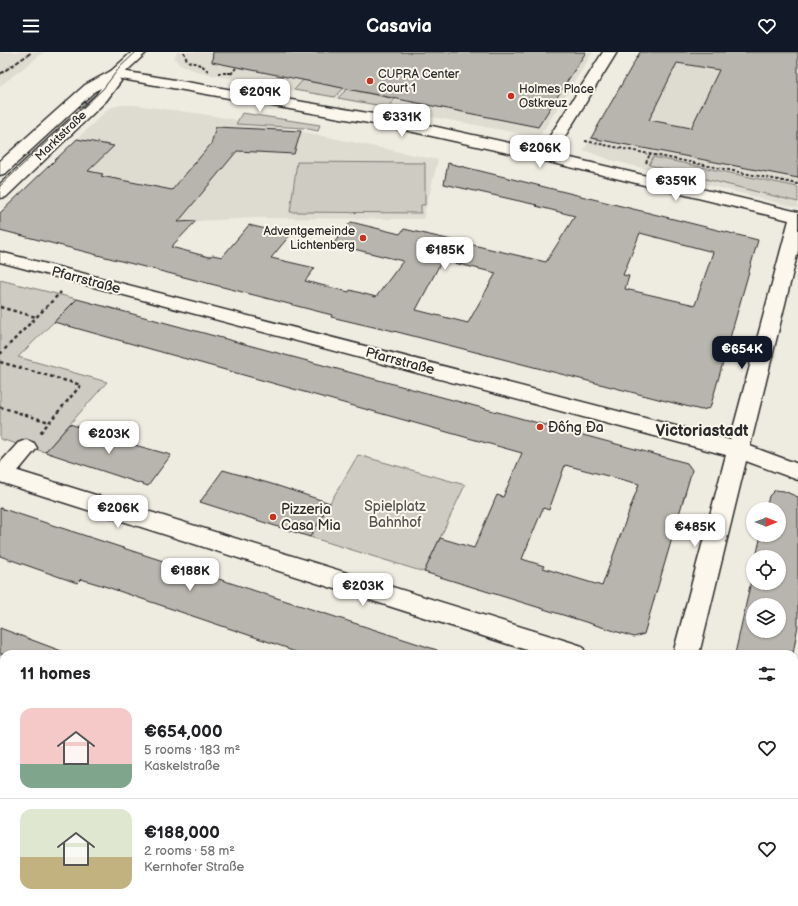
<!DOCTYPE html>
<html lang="en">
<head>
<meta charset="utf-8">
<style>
  body { margin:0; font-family:"Balsamiq Sans",sans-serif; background:#f2f2f2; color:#202124; height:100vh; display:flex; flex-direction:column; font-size:15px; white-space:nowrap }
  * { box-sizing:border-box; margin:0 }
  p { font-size:13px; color:#757577 }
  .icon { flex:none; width:22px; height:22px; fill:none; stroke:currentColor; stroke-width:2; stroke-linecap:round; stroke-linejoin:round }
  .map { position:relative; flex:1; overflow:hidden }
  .panel { position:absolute; left:0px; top:598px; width:798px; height:256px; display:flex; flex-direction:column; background:#fff; border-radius:12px 12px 0 0; box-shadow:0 1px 3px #0004 }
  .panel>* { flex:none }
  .needle { width:26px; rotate:90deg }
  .buttons { position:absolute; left:746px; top:450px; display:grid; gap:8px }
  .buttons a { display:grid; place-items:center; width:40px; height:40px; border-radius:50%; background:#fff; box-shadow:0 1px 3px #0004; font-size:20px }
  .price { position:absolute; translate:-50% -34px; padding:0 9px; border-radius:8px; background:#fff; color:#222; font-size:13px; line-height:26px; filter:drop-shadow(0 1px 2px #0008) }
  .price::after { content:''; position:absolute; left:50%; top:24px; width:12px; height:9px; margin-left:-6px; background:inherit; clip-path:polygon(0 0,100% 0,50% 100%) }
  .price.active { background:#111827; color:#fff }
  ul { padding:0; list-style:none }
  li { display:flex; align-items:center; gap:12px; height:100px; padding:0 20px }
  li+li { border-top:1px solid #e0e0e0 }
  li span { display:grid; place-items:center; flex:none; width:112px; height:80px; border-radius:12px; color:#555 }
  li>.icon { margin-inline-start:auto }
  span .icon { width:48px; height:48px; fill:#fffc; stroke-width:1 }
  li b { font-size:17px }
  h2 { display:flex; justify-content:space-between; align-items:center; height:48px; padding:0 20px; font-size:17px }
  header { display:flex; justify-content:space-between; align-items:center; height:52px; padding:0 20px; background:#111827; color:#fff; font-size:18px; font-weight:600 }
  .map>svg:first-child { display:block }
</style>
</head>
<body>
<header><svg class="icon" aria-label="menu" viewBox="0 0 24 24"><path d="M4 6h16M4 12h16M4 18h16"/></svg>Casavia<svg class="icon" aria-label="heart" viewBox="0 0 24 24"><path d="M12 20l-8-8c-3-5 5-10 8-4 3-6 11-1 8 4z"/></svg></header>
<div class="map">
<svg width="798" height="854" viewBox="0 0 798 854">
  <rect width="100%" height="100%" fill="#eeebe0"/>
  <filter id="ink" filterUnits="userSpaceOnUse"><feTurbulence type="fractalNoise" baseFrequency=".025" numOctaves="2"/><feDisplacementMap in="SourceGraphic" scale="8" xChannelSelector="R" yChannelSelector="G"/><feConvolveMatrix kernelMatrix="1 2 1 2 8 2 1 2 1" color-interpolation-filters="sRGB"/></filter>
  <g filter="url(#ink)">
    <path fill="#dedbd1" d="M0 0H44L0 34Z
      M177 0H593L539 85 202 21 180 13 174 6Z
      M640 0H798V156L611 108 584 98Z
      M120 53H133L202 62 299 79 438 108 423 167 257 166 178 170 111 158 11 151 109 56Z"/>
    <path fill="#cecbc2" stroke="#7c7b76" d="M303 28 344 36 335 45 294 38Z
      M347 37 395 47 388 55 338 46Z
      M242 61 320 73 318 79 304 76 236 72Z
      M653 105 798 135V150L649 113Z
      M297 110 425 111V153H421V161L290 160Z
      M0 228 77 247 18 305 107 330 45 400 0 387Z
      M358 403 465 433 424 520 310 485Z"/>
    <path fill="#b8b5ae" stroke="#2b2b2b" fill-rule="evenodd" d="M213 0H586L538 75 212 10Z
      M640 0H798V126L591 86ZM677 11 719 18 691 76 649 68Z
      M216 75 301 79 294 102 237 99 178 170 196 169 171 195 209 205 213 203 222 205 249 173 290 183 271 206 315 216 305 229 349 240 350 238 376 245 403 209 333 192 351 170 400 182 404 177 546 210 575 164 536 154 537 153 444 132 448 111 758 188 710 356 701 358 378 275V276L331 265 332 263 0 178V161L77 87 114 94 88 119 103 122 101 124 172 138 211 92ZM640 181 713 200 695 253 625 237 629 224 623 223ZM442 208 496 221 468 271 416 258Z
      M77 247 687 411 692 418 644 582 634 585 424 520 440 486 474 496 497 443 503 445 522 401 54 270ZM565 413 639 432 602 534 543 516 544 514 522 507 543 456 549 458Z
      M70 372 120 389 171 403 148 434 45 400Z
      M223 418 275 433 330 451 310 485 200 450Z
      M775 438 784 439 798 445V573L793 602H735L753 520V531H779V505H756L761 483H779V457H766L769 444ZM753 553H779V579H753Z
      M0 456 437 598V602H301L287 597V596L104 534 81 527 77 531 0 504Z
      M0 576 64 600 63 602H0Z"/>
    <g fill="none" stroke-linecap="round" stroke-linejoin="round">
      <defs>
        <path id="street" d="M603 0H617L554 102 798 160V199L750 394 798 412V428L746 409 699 602H673L726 403 0 210V200L730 388 789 168 545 109 391 75 116 26 111 25 109 22 111 19 116 18 391 65 541 98Z
          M26 388 34 391 37 396 18 419 573 591 582 594 586 602H539L0 430V411L18 391Z
          M0 766 4 768V796L0 794Z
          M152 850H190L192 854H154Z
          M607 850H637L636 854H606Z"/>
        <path id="secondary" d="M132 0H147L119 26 121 29 106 49 6 145 0 146V132L96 43 101 36 95 39 6 121 0 123V109L85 33 111 19Z"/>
      </defs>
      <use href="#street" stroke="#2b2b2b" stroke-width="3"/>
      <use href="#secondary" stroke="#2b2b2b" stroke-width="3"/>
      <path stroke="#2b2b2b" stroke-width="2" stroke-dasharray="3 2" stroke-linecap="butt" d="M184 0C188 14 189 8 200 13 203 14 206 17 208 19
        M218 21H231
        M231 22 236 16
        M585 89 798 132
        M646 111 650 102"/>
      <path stroke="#2b2b2b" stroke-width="2.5" stroke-dasharray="3.5 3" stroke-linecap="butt" d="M0 255 36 265
        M0 302 61 240
        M0 310 81 333 40 381
        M0 355 49 370"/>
      <use href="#street" fill="#fbf7ec" fill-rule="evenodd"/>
      <use href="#secondary" fill="#fbf7ec" fill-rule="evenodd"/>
      <path stroke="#2b2b2b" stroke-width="1" d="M0 134 103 37 120 15 136 0"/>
      <path stroke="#2b2b2b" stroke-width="2" stroke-dasharray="4.5 2" stroke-linecap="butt" d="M0 22 32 0"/>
    </g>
  </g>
  <g fill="#c8321e" stroke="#fbf7ec" stroke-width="1.5">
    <circle cx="370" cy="29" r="4"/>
    <circle cx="511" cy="44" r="4"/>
    <circle cx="363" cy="186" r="4"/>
    <circle cx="540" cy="375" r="4"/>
    <circle cx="273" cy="465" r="4"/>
  </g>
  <g text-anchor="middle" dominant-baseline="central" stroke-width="4" stroke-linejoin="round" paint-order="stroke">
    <g font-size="12" fill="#2b2b2b" stroke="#fbf7ec" text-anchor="start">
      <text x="378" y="22">CUPRA Center<tspan x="378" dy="14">Court 1</tspan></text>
      <text x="519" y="37">Holmes Place<tspan x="519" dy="14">Ostkreuz</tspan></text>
      <text x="355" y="179" text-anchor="end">Adventgemeinde<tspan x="355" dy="14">Lichtenberg</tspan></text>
    </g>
    <g font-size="12" fill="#2b2b2b" stroke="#fbf7ec">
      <text transform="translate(61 84) rotate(-44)">Marktstraße</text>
    </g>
    <g font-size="14" fill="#2b2b2b" stroke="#fbf7ec">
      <text transform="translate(86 228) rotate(15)">Pfarrstraße</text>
      <text transform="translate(400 309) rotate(15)">Pfarrstraße</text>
    </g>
    <g font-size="14" fill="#2b2b2b" stroke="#fbf7ec" text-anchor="start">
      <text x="548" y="375">Đống Đa</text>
      <text x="281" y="457">Pizzeria<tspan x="281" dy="16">Casa Mia</tspan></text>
    </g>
    <g font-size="14" fill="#545351" stroke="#fbf7ec">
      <text x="395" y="454">Spielplatz<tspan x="395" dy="16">Bahnhof</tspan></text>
    </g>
    <g font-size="16" font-weight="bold" fill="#2b2b2b" stroke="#fbf7ec">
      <text x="702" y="379">Victoriastadt</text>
    </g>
  </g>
</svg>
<div class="buttons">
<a><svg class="needle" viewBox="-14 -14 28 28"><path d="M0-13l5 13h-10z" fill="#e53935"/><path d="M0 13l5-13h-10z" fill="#757577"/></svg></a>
<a><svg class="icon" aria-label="locate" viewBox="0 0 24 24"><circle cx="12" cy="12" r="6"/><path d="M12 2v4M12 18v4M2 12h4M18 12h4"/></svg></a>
<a><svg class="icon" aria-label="layers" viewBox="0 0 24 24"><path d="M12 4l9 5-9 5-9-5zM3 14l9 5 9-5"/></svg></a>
</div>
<b class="price" style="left:260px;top:61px">€209K</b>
<b class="price" style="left:402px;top:86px">€331K</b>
<b class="price" style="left:540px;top:117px">€206K</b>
<b class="price" style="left:676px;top:150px">€359K</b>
<b class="price" style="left:445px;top:219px">€185K</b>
<b class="price active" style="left:742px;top:318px">€654K</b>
<b class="price" style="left:109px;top:403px">€203K</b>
<b class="price" style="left:118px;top:477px">€206K</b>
<b class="price" style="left:695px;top:496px">€485K</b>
<b class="price" style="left:190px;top:540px">€188K</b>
<b class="price" style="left:363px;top:555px">€203K</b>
<section class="panel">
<h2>11 homes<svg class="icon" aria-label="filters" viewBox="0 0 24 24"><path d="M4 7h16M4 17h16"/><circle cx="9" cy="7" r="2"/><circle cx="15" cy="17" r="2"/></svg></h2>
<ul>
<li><span style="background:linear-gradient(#f6c9c9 70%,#7fa58c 0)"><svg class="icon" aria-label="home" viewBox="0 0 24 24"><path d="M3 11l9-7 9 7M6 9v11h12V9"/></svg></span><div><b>€654,000</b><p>5 rooms · 183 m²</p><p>Kaskelstraße</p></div><svg class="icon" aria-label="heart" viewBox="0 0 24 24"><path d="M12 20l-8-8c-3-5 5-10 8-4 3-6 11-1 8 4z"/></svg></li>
<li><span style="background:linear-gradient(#dfe7d0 60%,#c2b280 0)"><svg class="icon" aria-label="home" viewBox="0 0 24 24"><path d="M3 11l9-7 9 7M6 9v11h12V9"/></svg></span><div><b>€188,000</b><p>2 rooms · 58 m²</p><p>Kernhofer Straße</p></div><svg class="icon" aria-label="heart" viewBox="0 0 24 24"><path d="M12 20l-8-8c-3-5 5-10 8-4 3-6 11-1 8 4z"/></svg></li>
</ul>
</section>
</div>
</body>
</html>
